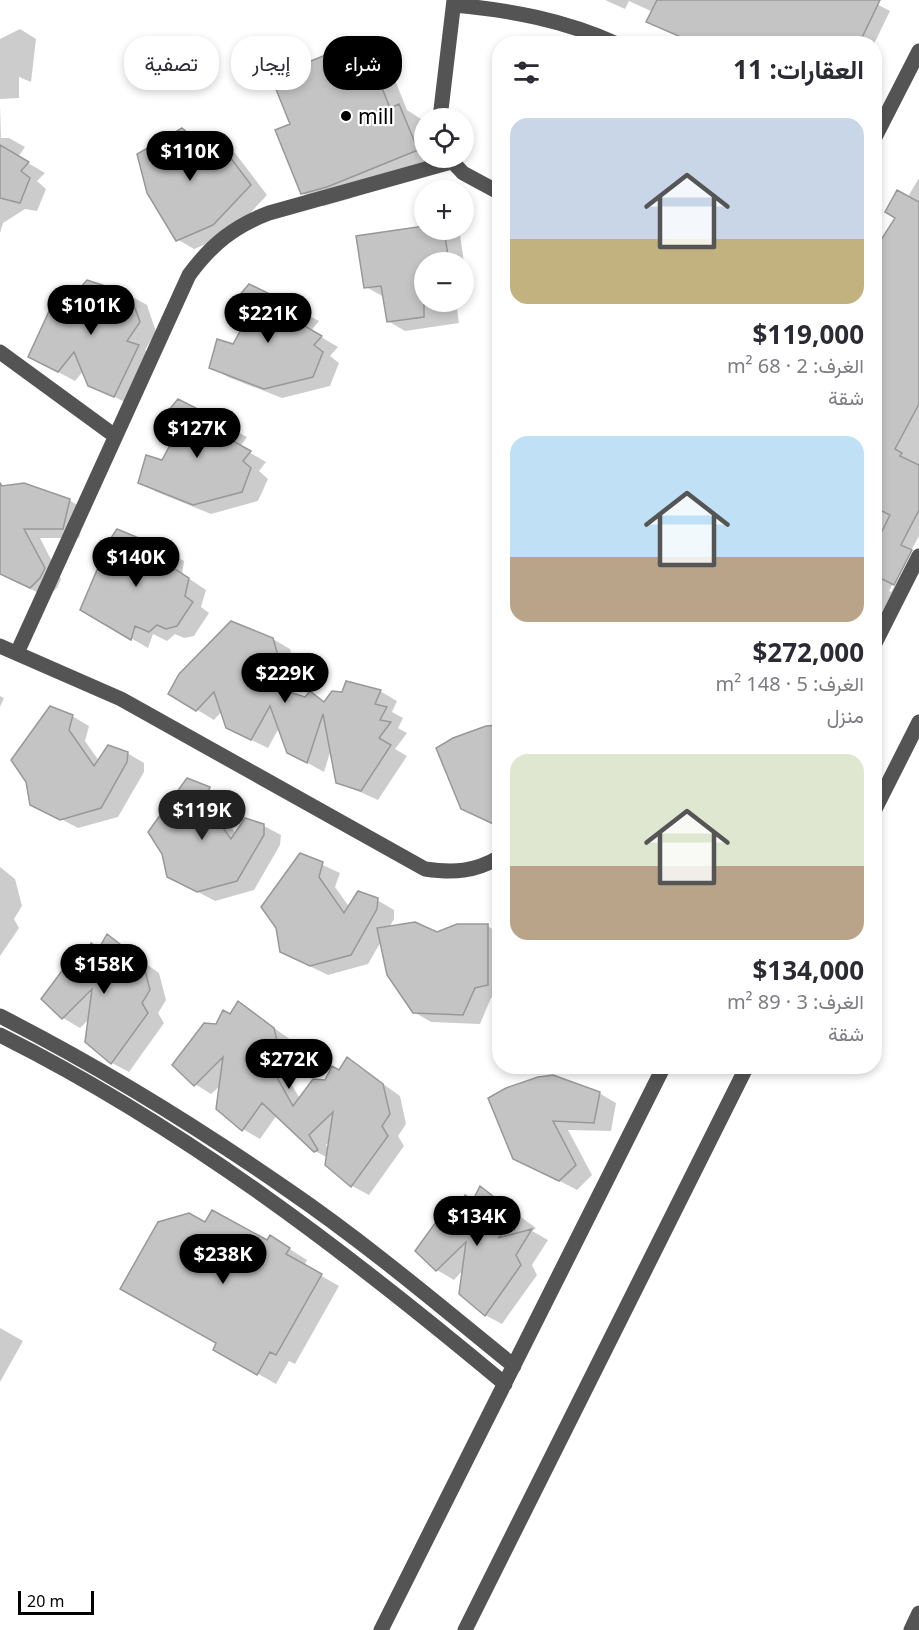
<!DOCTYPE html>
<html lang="ar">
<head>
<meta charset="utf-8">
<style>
  body { margin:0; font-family:"Noto Sans",Vazirmatn,sans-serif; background:#f2f2f3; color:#2b2b33; direction:rtl; height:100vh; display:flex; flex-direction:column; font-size:22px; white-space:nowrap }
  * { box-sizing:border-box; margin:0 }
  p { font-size:20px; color:#7c7c81 }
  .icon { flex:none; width:33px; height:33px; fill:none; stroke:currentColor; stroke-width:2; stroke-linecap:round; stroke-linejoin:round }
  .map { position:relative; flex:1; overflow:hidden; direction:ltr }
  .side { position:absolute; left:492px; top:36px; width:390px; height:1038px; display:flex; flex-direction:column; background:#fff; border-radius:24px; box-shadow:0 3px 9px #0003; direction:rtl }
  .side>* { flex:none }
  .hud { position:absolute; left:18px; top:36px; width:384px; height:54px; direction:rtl; display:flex; gap:12px }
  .buttons { position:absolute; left:414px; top:108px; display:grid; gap:12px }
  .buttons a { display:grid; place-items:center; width:60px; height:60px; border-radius:50%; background:#fff; box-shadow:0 3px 9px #0003; font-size:30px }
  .scale { position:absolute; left:18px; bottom:15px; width:76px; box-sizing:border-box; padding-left:6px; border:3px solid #000; border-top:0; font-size:16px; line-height:21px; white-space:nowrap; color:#000; -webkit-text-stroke:4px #fff; paint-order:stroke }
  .price { position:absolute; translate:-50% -51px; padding:0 14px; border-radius:21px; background:#000; color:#fff; font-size:20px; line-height:39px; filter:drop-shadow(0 2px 3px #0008) }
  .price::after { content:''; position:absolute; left:50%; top:36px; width:18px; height:14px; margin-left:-9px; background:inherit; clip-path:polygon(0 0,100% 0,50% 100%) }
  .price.current { background:#222; color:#fff }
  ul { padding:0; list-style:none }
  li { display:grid; align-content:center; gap:12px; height:318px; padding:0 18px }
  li span { display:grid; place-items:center; height:186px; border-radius:18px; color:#555 }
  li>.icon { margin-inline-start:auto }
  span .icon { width:108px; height:108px; fill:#fffc; stroke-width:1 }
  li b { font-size:26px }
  h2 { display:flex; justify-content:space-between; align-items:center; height:72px; padding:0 18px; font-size:26px }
  .tag { padding:0 21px; border-radius:24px; background:#fff; box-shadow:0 3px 9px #0003; font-size:21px; line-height:54px }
  .tag.current { background:#000; color:#fff }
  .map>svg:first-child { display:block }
</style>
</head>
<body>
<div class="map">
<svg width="919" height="1630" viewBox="0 0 919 1630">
  <rect width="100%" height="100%" fill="#fff"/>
  <path fill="#0003" fill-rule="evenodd" d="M605 0H869L890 11 874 44 858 40 857 44H695L660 28 653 12 629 1 625 9Z
    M20 29 36 39 31 82 19 77V98L0 99V39Z
    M363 42 385 55 407 110 421 119 424 127V158H437L439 163 349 199 324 206 302 193 292 125Z
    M0 105 1 138H9L25 147 18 157 45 173 37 181 46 189 37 211 25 209 3 223 0 233Z
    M182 130 210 148 218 143 235 153 267 195 231 234 194 249 177 239Z
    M919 178V536L889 591 891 592 913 552 919 555 905 590 896 585 874 628V254Z
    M424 227V230H452L460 234 467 285H464V262H424V302H456L459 323 405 331 388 321 384 297 366 287 358 237Z
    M249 285 319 321 311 331 338 347 330 356 339 363 330 386 282 398 228 377 211 367 234 346 252 312Z
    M129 295 147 305 156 332 145 350 155 356 131 405 90 385 84 370 75 381 47 366Z
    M178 401 247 437 240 447 266 462 259 471 268 479 258 501 211 514 157 492 140 483 163 462 181 427Z
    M24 484 69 500 86 510 79 538H40L61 579 57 588 47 597 0 574V488Z
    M167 551 184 561 182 574 206 590 201 607 209 613 194 636 184 638 175 634 167 641 153 634 148 648 82 610Z
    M273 639 290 649 298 676 286 693 305 699 310 693 326 702 380 691 397 701 392 712 403 718 398 728 407 733 395 749 407 756 378 800 338 782 331 749 324 772 306 762 279 728 268 748 245 737 222 711 214 720 170 693Z
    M0 696 4 698 0 707Z
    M72 716 89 726 85 741 99 761 127 753 144 763V772L118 817 78 828 32 804Z
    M209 789 226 798 222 813 236 834 264 826 281 835 280 845 254 890 215 901 168 876Z
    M301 855 340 873 335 887 350 908 377 900 394 910V919L389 928 437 934 487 926 500 933V996L491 998 480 1024 431 1022 414 1012 382 940 368 964 328 975 299 961Z
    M0 867 15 879 22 906 14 919 19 928 0 956Z
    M107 936 159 973 166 1000 158 1013 164 1023 129 1072 112 1063 87 1041 90 1018 80 1028 63 1018 43 998 100 950Z
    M239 1003 291 1040 297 1067 289 1080 300 1099 340 1072 348 1059 400 1096 406 1124 398 1136 404 1146 369 1195 352 1186 327 1164 328 1158 315 1151 277 1115 260 1139 243 1129 218 1108 221 1085 211 1094 195 1084 217 1026 230 1016ZM330 1141 329 1151 326 1145Z
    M553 1077 599 1093 616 1103 611 1131 568 1130 592 1175 577 1190 529 1165Z
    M481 1188 536 1228 532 1231 548 1240 532 1265 537 1275 502 1324 485 1315 463 1270 454 1280 437 1270 460 1212 473 1202Z
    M205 1224 288 1248 307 1260 304 1266 339 1286 295 1364 289 1361 276 1384 215 1349 218 1343Z
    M0 1328 23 1341 0 1382Z"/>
  <path fill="#c4c4c4" stroke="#989898" stroke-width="1.5" d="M657 0H880L859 44H697L646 22Z
    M363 40 390 108 399 104 418 150 327 187 301 194 275 130 290 124 271 77Z
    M182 128 207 148 218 141 251 185 213 225 176 241 147 193 137 154Z
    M0 145 29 162 21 171 30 178 20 203 0 198Z
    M897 190 919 202V404L895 449 902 453 900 456 919 465V510L901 545 912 550 894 585 874 575V547L890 515 874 507V251L895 218 885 212Z
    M424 226V230H444L449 262H424V317L387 322 381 286 364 288 356 236Z
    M87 280 130 294 140 322 127 341 139 345 114 397 88 386 74 352 58 372 28 357 51 307 65 305Z
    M249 284 303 310 296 321 322 336 314 345 323 352 313 377 264 389 209 368 217 339 233 344 250 313 233 303Z
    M178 399 231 426 224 436 251 451 243 461 251 468 242 492 193 505 138 483 146 455 162 460 179 428 162 418Z
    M0 483 2 486 24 483 70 499 63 529H24L45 568 40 578 30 588 0 574Z
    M117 529 168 550 165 563 189 578 185 596 193 602 177 626 166 629 157 625 149 632 135 626 131 640 80 610 105 551 103 550Z
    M231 621 273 638 281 666 268 685 305 697 310 691 324 702 332 691 342 692 346 681 381 690 375 704 387 707 380 720 391 722 379 738 391 745 361 791 336 783 323 714 307 763 287 753 270 706 251 740 226 728 214 692 196 711 168 694 179 674Z
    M50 706 73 715 69 730 94 766 108 745 128 752 127 762 101 808 60 820 30 805 26 782 11 760Z
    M500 725V827L461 809 436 748 453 738 486 726Z
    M187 778 210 787 205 803 231 839 245 818 264 824V835L237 881 197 892 167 877 162 854 148 832Z
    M300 853 323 862 319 877 344 913 358 891 378 898 377 909 351 955 310 966 280 952 276 928 261 907Z
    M415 922 437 932 457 924H488V985L475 988 463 1015 413 1013 387 975 377 928Z
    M107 934 143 962 150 990 142 1003 148 1013 111 1064 85 1042 92 989 62 1019 41 999 73 956 85 958 91 943 99 948Z
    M238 1001 274 1028 281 1057 273 1070 293 1106 313 1079 325 1080 332 1066 339 1070 347 1057 383 1084 390 1114 382 1126 388 1136 351 1187 325 1165 333 1112 309 1135 318 1150 314 1152 262 1103 242 1131 216 1109 223 1057 194 1086 172 1065 204 1023 216 1024 223 1010 230 1014Z
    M553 1075 600 1092 594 1123 553 1121 576 1165 559 1181 513 1159 488 1098 506 1088 538 1077Z
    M480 1186 520 1217 498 1238 532 1229 516 1255 521 1265 485 1316 459 1294 466 1242 436 1271 415 1251 446 1208 459 1210 465 1195 473 1200Z
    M212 1210 267 1240 270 1235 290 1248 286 1254 322 1274 276 1355 270 1352 257 1375 213 1350 216 1343 120 1289 158 1222 189 1213 205 1222Z"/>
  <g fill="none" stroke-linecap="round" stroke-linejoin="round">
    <path stroke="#545454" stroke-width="15" d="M454 5C510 10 564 20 617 44
      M440 118 454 0
      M874 139 919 51
      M449 158 463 173 500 193
      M0 352 115 436
      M874 645 919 556
      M0 646 121 699 425 869C454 873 474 872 500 857
      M17 653 189 275C211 245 234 226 269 213L451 162
      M874 811 919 722
      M0 1016C100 1067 196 1126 288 1190 367 1244 440 1306 514 1366
      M0 1035C184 1127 348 1253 505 1384
      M381 1630 664 1066
      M465 1630 747 1066
      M911 1630 919 1613"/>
  </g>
  <circle fill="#000" stroke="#fff" stroke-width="2" cx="346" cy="116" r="6"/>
  <g text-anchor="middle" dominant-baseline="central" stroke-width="4.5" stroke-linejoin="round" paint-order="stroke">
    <g font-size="21" fill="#000" stroke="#fff" text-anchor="start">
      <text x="358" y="116">mill</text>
    </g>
  </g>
</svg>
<div class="buttons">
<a><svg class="icon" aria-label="locate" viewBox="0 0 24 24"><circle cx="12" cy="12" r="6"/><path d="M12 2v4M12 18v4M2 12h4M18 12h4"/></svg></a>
<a>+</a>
<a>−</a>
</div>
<div class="scale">20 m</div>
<b class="price" style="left:190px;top:182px">$110K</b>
<b class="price" style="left:91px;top:336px">$101K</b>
<b class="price" style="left:268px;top:344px">$221K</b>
<b class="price" style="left:197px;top:459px">$127K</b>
<b class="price" style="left:136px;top:588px">$140K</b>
<b class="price" style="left:285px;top:704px">$229K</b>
<b class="price current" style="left:202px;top:841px">$119K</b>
<b class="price" style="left:104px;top:995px">$158K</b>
<b class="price" style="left:289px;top:1090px">$272K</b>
<b class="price" style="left:477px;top:1247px">$134K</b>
<b class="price" style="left:223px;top:1285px">$238K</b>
<div class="hud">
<a class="tag current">شراء</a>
<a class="tag">إيجار</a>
<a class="tag">تصفية</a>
</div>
<section class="side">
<h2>العقارات: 11<svg class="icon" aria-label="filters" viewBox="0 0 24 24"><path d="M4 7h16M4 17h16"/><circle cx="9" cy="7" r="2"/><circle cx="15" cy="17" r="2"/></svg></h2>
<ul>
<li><span style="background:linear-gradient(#c9d6e8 65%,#c2b280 0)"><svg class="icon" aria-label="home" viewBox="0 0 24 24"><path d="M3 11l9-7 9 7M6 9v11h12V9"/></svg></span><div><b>$119,000</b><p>الغرف: 2 · 68 m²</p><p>شقة</p></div></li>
<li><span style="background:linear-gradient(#bfe0f5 65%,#b9a48a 0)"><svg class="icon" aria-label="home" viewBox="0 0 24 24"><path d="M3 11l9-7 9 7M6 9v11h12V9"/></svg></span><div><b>$272,000</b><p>الغرف: 5 · 148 m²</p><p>منزل</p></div></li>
<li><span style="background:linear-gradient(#dfe7d0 60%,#b9a48a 0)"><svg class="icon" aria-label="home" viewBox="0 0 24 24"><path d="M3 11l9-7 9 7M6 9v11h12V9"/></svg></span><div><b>$134,000</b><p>الغرف: 3 · 89 m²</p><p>شقة</p></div></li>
</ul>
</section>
</div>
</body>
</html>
